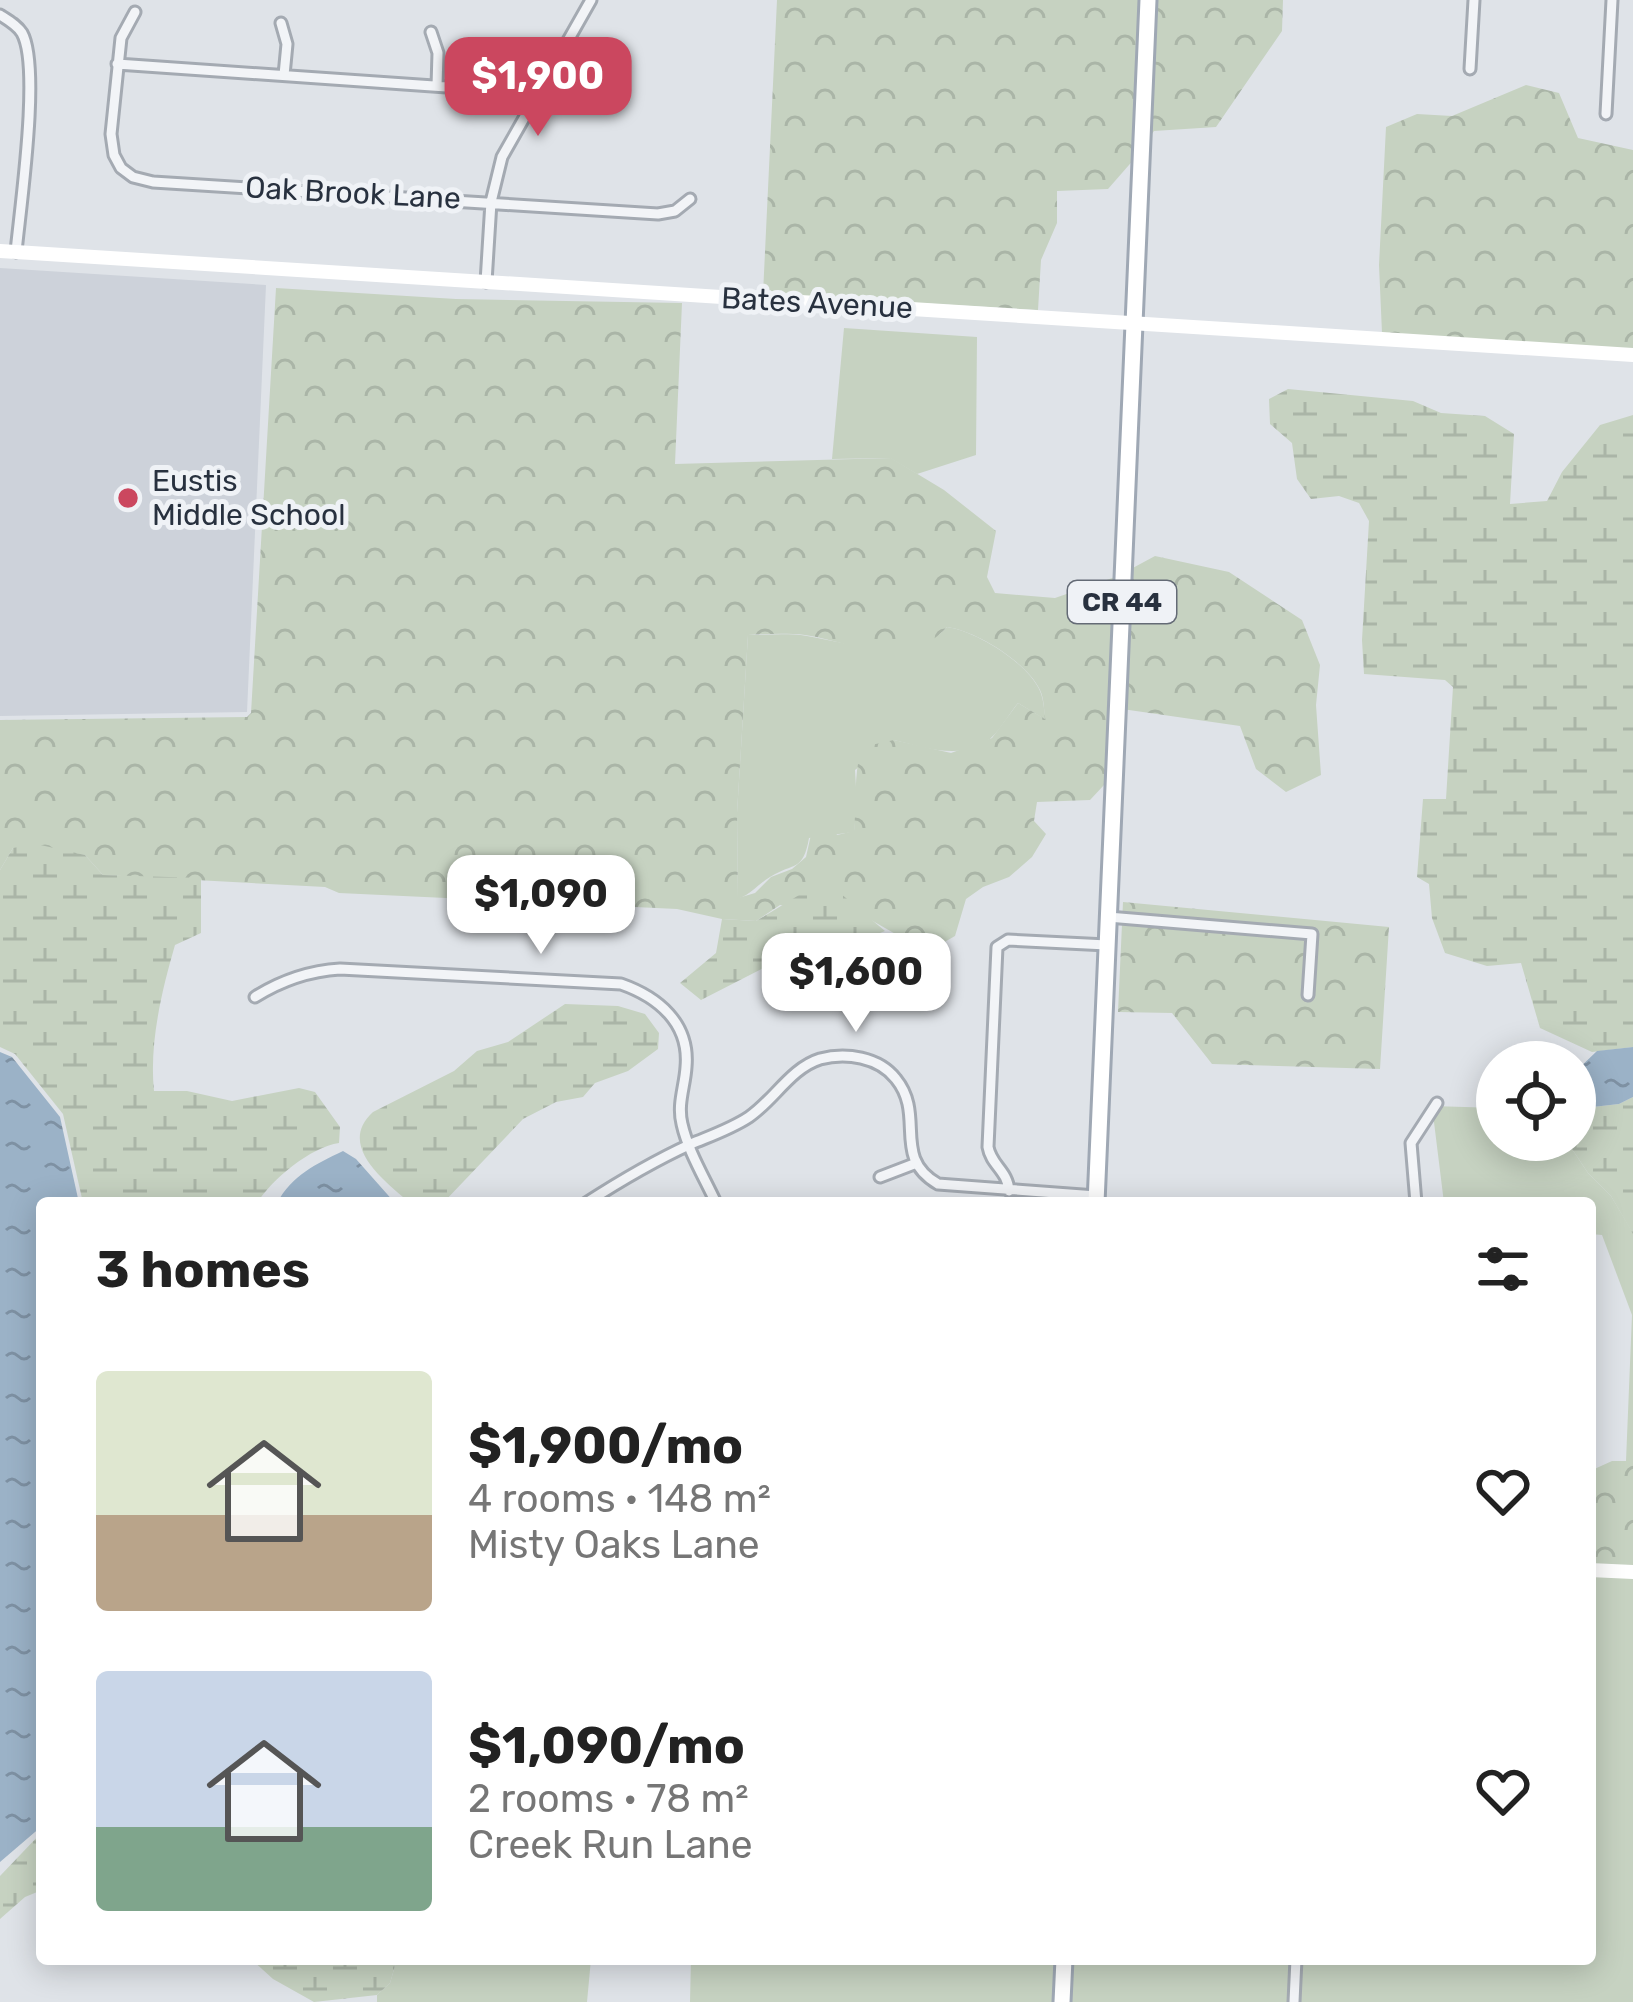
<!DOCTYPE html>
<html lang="en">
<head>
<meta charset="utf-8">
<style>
  body { margin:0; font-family:Rubik,sans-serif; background:#f6f6f6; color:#222; height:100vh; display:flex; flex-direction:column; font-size:45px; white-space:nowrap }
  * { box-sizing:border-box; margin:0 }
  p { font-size:39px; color:#767676 }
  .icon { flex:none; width:66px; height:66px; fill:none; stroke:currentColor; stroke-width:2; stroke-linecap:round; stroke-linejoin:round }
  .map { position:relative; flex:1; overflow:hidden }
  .details { position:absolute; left:36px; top:1197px; width:1560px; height:768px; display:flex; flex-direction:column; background:#fff; border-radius:12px; box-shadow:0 6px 30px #0003 }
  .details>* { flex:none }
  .buttons { position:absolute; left:1476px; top:1041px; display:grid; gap:24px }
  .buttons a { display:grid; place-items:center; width:120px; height:120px; border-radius:50%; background:#fff; box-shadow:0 6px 30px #0003; font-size:60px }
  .price { position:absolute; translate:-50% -102px; padding:0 27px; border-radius:24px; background:#fff; color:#222; font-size:39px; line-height:78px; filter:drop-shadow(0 3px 6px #0008) }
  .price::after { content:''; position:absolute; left:50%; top:72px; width:36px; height:27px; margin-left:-18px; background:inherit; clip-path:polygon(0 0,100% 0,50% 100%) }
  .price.active { background:#cb475f; color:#fff }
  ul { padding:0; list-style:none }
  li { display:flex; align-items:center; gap:36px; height:300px; padding:0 60px }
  li span { display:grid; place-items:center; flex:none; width:336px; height:240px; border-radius:12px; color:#555 }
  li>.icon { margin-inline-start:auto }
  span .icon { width:144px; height:144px; fill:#fffc; stroke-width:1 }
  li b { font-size:51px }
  h2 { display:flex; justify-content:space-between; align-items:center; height:144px; padding:0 60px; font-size:51px }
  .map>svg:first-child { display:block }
</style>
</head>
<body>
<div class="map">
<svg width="1633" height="2002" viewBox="0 0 1633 2002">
  <defs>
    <pattern id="forest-crowns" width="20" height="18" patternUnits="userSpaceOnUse" patternTransform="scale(3)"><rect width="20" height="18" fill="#c6d2c1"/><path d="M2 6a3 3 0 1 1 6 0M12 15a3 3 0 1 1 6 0" fill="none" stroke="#aab5a7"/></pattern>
    <pattern id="wetland-marsh" width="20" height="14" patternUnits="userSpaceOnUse" patternTransform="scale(3)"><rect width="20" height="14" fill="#c6d2c1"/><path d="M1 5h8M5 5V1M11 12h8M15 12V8" fill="none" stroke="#aab5a7"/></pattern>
    <pattern id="water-ripples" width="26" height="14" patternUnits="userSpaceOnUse" patternTransform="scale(3)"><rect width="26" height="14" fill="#9bb2c7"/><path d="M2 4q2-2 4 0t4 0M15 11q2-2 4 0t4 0" fill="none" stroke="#7e91a3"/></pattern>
  </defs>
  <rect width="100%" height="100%" fill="#dfe3e8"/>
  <path fill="#cdd2da" d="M0 268 266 285 247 712 0 716Z"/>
  <path fill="#c6d2c1" d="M844 328 977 337 976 455 917 474 890 458 832 459Z
    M947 627C976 631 1028 663 1040 691 1044 700 1044 712 1046 720L1018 703C1010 713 1003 725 995 734 968 763 926 748 894 740L855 770 857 804 854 832 809 838C803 872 794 862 770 877 757 885 753 893 738 899L737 813 748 635C767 635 788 633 807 636 850 643 912 665 947 627Z
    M1432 1106 1497 1108V1140H1566L1588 1173 1611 1196 1633 1233V1461H1626L1632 1315 1602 1235 1590 1234V1203H1444Z
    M1590 1576 1633 1578V2002H1067L1069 1959H1590Z
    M397 1959H591L587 2002H377V1995L390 1983Z
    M691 1959H1059L1057 2002H690Z"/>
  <path fill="url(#forest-crowns)" fill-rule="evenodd" d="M777 0H1142L1136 157 1108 189 1057 191V223L1041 260 1038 310 763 294Z
    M1153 0H1283L1282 31 1216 127 1154 131 1147 141Z
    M1526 85 1559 93 1578 138 1633 150V349L1382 333 1379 265 1386 127 1417 114 1452 116Z
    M276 288 456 299 682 303 675 464 891 458 944 490 996 531 987 577 995 593 1055 598 1118 576 1105 784 1090 800 1037 802 1034 821 1046 834 1032 857 1009 877 983 887 966 899 955 936 927 952 871 920 780 905 756 921 722 919 677 909 339 893 325 887 103 875 85 855 13 848 0 870V720L247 717 251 713ZM947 627C976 631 1027 662 1040 690 1044 698 1044 710 1045 719L1018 703 992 738 951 753 894 740 862 747C853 775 857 802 854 831L837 835 831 822 814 821 806 857 792 869 771 877 755 893 738 898 737 813 748 635C766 634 787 633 805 635 858 643 903 674 947 627Z
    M1155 556 1229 572 1302 620 1320 665 1316 705 1321 775 1286 792 1256 769 1240 726 1122 709 1129 570Z
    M1123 902 1389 927 1380 1069 1212 1064 1172 1013 1118 1012Z
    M1612 1461H1633V1566L1590 1564V1471Z"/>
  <path fill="url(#wetland-marsh)" d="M1288 389 1413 401 1441 413 1485 416 1514 434 1510 504 1547 501 1562 472 1600 425 1633 415V1047L1592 1052 1540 1028 1521 963 1487 966 1445 953 1432 918 1429 884 1417 877 1423 799H1446L1453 687 1445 680 1364 674 1362 640 1369 521 1359 503 1339 496 1311 499 1297 479 1292 443 1270 424 1269 399Z
    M36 844 85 855 103 875 201 878V933L175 945C162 990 149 1043 154 1091H187L232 1101 299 1088 315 1092 340 1127 339 1143C311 1147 272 1179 257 1203H83L63 1114 15 1054 0 1047V870L13 848Z
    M809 889 840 893 885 931 836 950 785 957 701 1000 680 983 716 953 722 919 756 921Z
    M565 1004 618 1006 645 1014 659 1033 658 1049 628 1071 595 1083 583 1097 556 1102 523 1119 443 1203H410C383 1180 337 1145 373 1112L454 1071 477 1051 508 1042Z
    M1633 1097V1234L1611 1196 1588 1173 1566 1140H1575V1109L1619 1104Z
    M42 1832V1890L25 1897 0 1919V1876Z
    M251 1959H397L390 1983 377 1995 314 2002 273 1979Z"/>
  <path fill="url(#water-ripples)" d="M1633 1047V1097L1619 1104 1575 1109V1072L1597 1051Z
    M0 1052 12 1057 60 1117 79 1203H42V1826L0 1862Z
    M343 1151 356 1159 395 1203H277C292 1175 316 1164 343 1151Z"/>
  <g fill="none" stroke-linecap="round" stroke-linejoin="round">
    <defs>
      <path id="street" d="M135 12 121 38 111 134 114 155 121 168 133 177 153 182 658 214 675 211 690 199
        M0 15C8 20 17 25 22 33 41 67 20 209 16 252
        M281 23 287 44 284 75
        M431 32 438 53 437 86
        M117 64 519 92 533 100
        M1470 69 1474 0
        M1606 114 1612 0
        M486 282 491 202 502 157 591 0
        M1108 917 1312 934 1308 995
        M255 997C282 980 308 971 340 969L621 984C658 997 690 1023 686 1067 685 1086 677 1104 682 1124 688 1151 704 1177 716 1203
        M880 1177 914 1164
        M1009 1191C1008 1171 991 1165 988 1147L997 947 1008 940 1107 945
        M586 1203C620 1181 654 1161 691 1144 710 1136 731 1129 749 1117 774 1100 791 1068 820 1059 846 1052 879 1057 896 1079 926 1116 891 1157 938 1184L1096 1196
        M1416 1203 1411 1143 1437 1103
        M1294 2002 1296 1959"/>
      <path id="primary" d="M1096 1203 1148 0
        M1062 2002 1064 1959"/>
    </defs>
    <use href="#street" stroke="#a4aab2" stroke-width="15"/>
    <use href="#primary" stroke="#9fa8b4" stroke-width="21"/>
    <use href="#street" stroke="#f2f4f7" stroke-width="9"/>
    <path stroke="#fff" stroke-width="14" d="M0 251 1633 355
      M1590 1570 1633 1572"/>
    <use href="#primary" stroke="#fff" stroke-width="15"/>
  </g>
  <circle fill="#cb475f" stroke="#eff2f6" stroke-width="4.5" cx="128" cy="498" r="12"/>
  <g text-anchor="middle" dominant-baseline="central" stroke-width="10" stroke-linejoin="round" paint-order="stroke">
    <rect fill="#eff2f6" stroke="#646b76" stroke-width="3" x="1068" y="581" width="108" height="42" rx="9"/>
    <g font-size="27" font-weight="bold" fill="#28313f">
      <text x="1122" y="602">CR 44</text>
    </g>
    <g font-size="30" fill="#28313f" stroke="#eff2f6">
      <text transform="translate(353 193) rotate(3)">Oak Brook Lane</text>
      <text transform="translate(817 303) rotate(3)">Bates Avenue</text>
    </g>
    <g font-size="30" fill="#28313f" stroke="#eff2f6" text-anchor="start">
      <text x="152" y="481">Eustis<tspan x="152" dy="34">Middle School</tspan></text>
    </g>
  </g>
</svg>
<div class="buttons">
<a><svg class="icon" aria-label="locate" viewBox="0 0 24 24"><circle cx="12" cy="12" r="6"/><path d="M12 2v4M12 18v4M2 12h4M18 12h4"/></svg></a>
</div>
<b class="price active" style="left:538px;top:139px">$1,900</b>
<b class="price" style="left:541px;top:957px">$1,090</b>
<b class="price" style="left:856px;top:1035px">$1,600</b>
<section class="details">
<h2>3 homes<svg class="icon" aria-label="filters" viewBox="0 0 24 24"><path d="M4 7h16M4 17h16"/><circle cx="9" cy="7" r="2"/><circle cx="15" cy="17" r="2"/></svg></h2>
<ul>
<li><span style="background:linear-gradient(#dfe7d0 60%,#b9a48a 0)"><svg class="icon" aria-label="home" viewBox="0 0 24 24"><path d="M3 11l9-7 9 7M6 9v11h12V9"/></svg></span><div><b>$1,900/mo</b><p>4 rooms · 148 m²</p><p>Misty Oaks Lane</p></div><svg class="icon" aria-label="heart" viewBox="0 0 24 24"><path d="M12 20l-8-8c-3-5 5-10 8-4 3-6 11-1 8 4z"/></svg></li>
<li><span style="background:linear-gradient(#c9d6e8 65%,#7fa58c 0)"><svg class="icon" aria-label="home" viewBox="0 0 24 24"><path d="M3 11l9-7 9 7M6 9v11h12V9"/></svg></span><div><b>$1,090/mo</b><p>2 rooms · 78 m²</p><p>Creek Run Lane</p></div><svg class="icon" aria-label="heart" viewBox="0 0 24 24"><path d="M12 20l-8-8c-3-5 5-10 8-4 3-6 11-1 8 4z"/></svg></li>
</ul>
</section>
</div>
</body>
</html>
